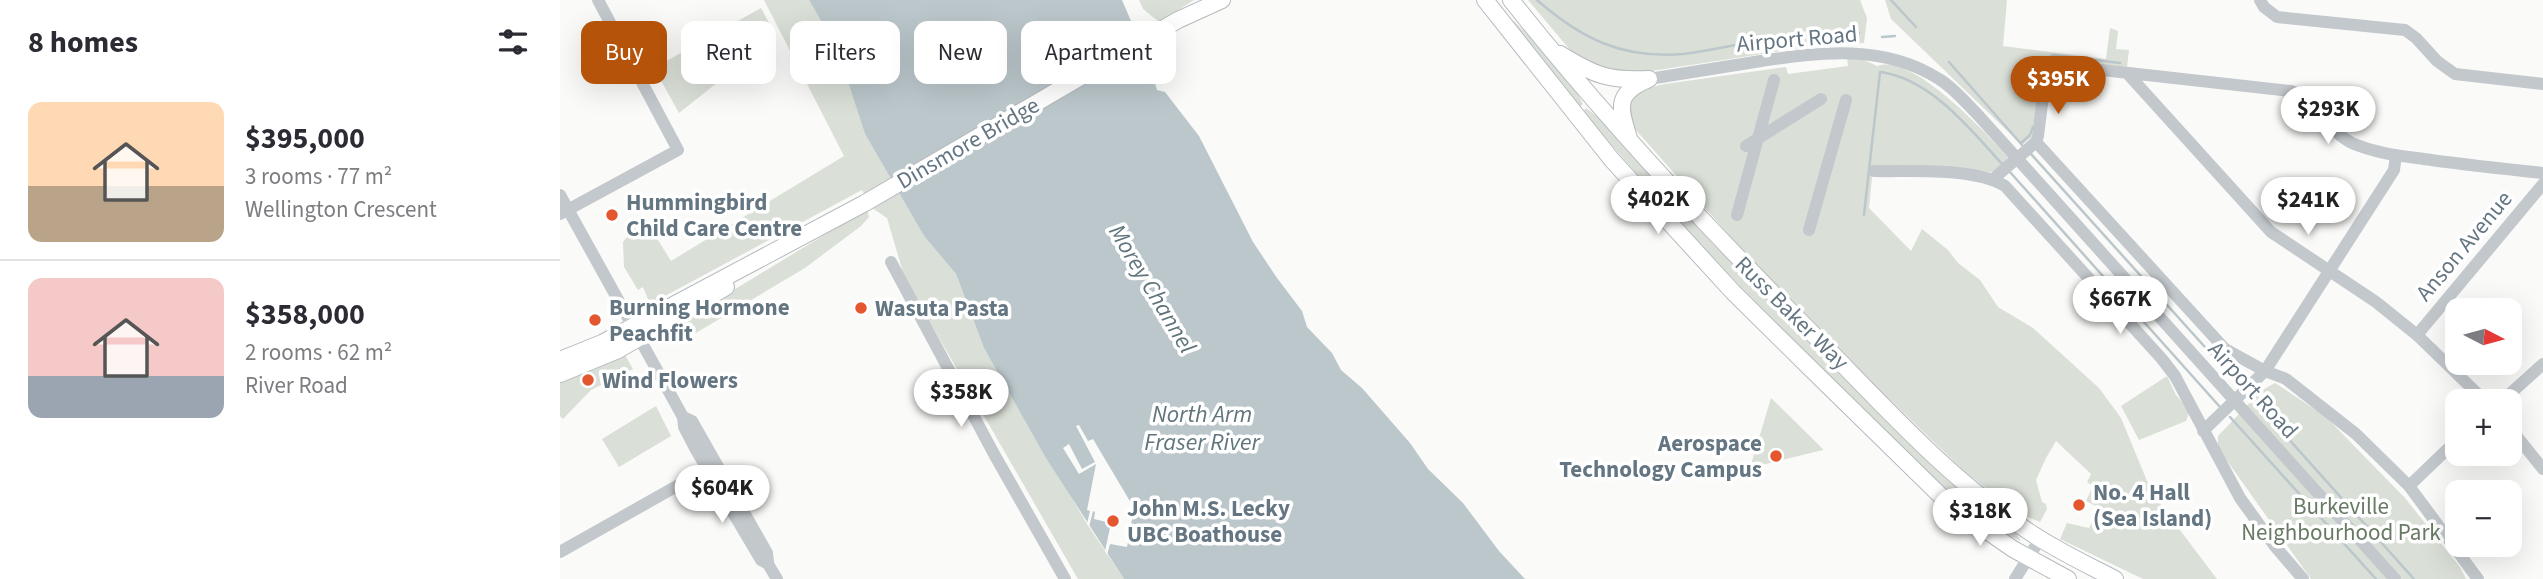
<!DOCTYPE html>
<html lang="en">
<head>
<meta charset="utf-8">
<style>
  body { margin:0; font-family:"Source Sans 3",sans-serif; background:#f2f2f3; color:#2b2b33; height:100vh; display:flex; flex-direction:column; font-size:26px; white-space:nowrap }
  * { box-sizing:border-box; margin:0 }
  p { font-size:23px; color:#7c7c81 }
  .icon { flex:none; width:38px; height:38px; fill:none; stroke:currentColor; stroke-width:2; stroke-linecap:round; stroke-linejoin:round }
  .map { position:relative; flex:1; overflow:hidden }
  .drawer { display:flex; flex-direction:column; background:#fff; width:560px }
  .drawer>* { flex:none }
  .top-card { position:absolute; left:21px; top:21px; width:665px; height:63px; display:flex; gap:14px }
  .needle { width:46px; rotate:96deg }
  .buttons { position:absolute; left:1885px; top:298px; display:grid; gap:14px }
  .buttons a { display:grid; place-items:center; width:77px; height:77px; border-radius:14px; background:#fff; box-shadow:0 7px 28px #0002; font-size:35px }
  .price { position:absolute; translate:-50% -60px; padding:0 16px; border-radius:24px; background:#fff; color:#222; font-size:23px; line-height:46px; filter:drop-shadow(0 2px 4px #0008) }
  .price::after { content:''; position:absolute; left:50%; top:42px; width:21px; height:16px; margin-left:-10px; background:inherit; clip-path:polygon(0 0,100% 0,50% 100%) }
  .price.selected { background:#b45309; color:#fff }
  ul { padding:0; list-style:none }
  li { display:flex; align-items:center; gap:21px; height:175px; padding:0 28px }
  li+li { border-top:2px solid #e1e1e2 }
  li span { display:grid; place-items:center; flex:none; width:196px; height:140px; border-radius:14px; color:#555 }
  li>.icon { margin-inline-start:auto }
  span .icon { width:84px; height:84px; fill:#fffc; stroke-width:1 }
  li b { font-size:30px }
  h2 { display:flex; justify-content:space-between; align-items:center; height:84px; padding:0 28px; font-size:30px }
  .tag { padding:0 24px; border-radius:14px; background:#fff; box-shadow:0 7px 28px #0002; font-size:24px; line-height:63px }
  .tag.selected { background:#b45309; color:#fff }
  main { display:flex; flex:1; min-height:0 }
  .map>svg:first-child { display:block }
</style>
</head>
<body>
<main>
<section class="drawer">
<h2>8 homes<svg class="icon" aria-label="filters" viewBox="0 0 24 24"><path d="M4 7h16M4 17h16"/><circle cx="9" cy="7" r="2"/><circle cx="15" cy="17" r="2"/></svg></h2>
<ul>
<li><span style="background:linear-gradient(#ffd9b3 60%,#b9a48a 0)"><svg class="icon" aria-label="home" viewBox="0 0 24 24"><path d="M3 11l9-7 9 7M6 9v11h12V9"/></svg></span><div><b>$395,000</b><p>3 rooms · 77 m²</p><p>Wellington Crescent</p></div></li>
<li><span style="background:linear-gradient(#f6c9c9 70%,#9aa5b1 0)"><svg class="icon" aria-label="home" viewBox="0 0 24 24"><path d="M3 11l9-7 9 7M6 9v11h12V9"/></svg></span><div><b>$358,000</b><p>2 rooms · 62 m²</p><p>River Road</p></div></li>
</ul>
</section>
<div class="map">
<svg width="1983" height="579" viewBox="0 0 1983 579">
  <rect width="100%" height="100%" fill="#fafaf8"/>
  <path fill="#dadfd7" d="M204 0H249L277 49 305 134 364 236 396 274 424 348 527 524 564 579H518L345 279 327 218 312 208 302 190 90 304 83 287 78 290 64 267 63 242 74 228 88 224 111 261 284 156Z
    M579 0H634L599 22 583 9Z
    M968 0H1300L1307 18 1304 43 1260 45 1072 74 1049 73 1016 57Z
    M1325 0H1447L1443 46 1546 59 1550 28 1558 31 1556 49 1569 50 1567 67 1495 59 1483 68 1471 138 1462 145 1331 19Z
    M201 8 216 36 119 113 94 68Z
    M954 21C980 47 1007 71 1023 104L1019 108 952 23Z
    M1287 58 1304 60 1317 66C1352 52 1426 133 1448 157 1445 167 1433 172 1424 174L1313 168 1309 208 1351 251 1362 229 1388 250 1398 263 1420 280 1438 307 1473 328 1539 388 1561 418 1592 493 1657 579H1583L1500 539 1507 523 1529 528 1540 508 1526 501 1533 486 1527 482 1531 474 1496 441 1486 458 1476 480 1482 502 1486 504 1487 509 1480 522 1458 513 1404 471 1300 371 1193 262 1075 129 1070 120 1067 101 1078 90 1105 84 1226 67 1228 74 1288 66Z
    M1026 108 1042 120 1150 241 1226 318 1385 475 1454 531 1461 541 1448 535 1410 510 1371 477 1177 283 1102 203 1023 112Z
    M307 209 309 217 301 226 245 268 119 343 98 336Z
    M65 355 73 369 31 390 3 419 0 416V380L25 372Z
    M1607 376 1616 395 1630 411 1626 421 1579 440 1561 406Z
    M1715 383 1765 416 1845 498 1900 567 1906 579H1751L1658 448V436L1701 391Z
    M1211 398 1263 449V450L1190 468Z
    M96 406 111 436 59 467 42 439Z"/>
  <path fill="#bbc7cb" d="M249 0H562L589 63 597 90 605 92 639 136 693 242 717 278 742 311 747 327 772 353 781 370 802 388 850 443 868 469 903 503 939 551 965 579H564L486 458 424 348 396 274 364 236 305 134 277 49Z"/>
  <path fill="#fafaf8" d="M519 425 528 441 533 439 574 508 567 547 550 544 547 555 545 551 551 523 534 519 535 512 533 511 529 527 527 524 530 511 527 510 536 464 519 474 503 448 509 444 522 469 535 462 516 426Z"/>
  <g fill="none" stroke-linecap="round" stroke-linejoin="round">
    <path stroke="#bbc7cb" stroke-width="2.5" d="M977 0C1022 39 1062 59 1123 54 1150 51 1176 44 1202 41
      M1331 0 1356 27
      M1222 37 1299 33
      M1322 37 1335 36
      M1389 62 1462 145
      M1481 70 1484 61 1493 55 1560 63
      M1461 143 1470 135 1473 127
      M1470 153 1681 387
      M1449 171 1660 407
      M1304 215 1320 72C1370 78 1411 130 1442 164
      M1691 397 1854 579
      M1670 417 1816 579"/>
    <defs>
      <path id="major" d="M925 0 1052 160 1173 292 1250 368 1391 506 1453 549 1508 579
        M951 0C1042 115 1142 222 1245 326 1317 398 1386 478 1471 533 1498 551 1526 564 1555 579
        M1000 54C1034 75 1048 81 1089 79
        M1069 138C1060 109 1054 94 1087 80
        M0 360 42 343 305 203 618 20 662 0
        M0 374 58 350 166 287"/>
    </defs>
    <use href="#major" stroke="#b5babe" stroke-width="18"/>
    <path stroke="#c3c8cc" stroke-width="12" d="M1700 0 1704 7 1717 17 1845 30 1856 38 1877 61 1895 74 1983 84
      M1567 73 1711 232 1816 302 1857 335 1925 401
      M1089 79C1126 73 1164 67 1201 61 1262 52 1324 44 1379 79 1394 88 1406 103 1418 115L1835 579
      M1476 142 1665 349 1705 371 1726 379 1796 434 1849 486 1918 579
      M1186 146 1261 99
      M1314 171C1352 172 1413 167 1445 186L1602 359 1615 376 1680 498 1714 545 1743 579
      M1433 179 1476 142 1478 136 1486 72 1497 65 1731 91C1757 100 1767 131 1792 143 1817 154 1844 156 1871 160 1908 165 1945 169 1983 173
      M0 195 123 417 124 427 136 450 201 560 208 564 217 579
      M0 214 118 150 38 0
      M1177 215 1214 80
      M1249 230 1286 100
      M331 262 434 454 505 579
      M1857 335 1983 184
      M1942 401 1983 364
      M123 417 132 421 207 553 208 562
      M1950 428 1983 469
      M1643 431 1705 371 1834 170 1836 155
      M1849 486 1897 440
      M0 552 147 469
      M1455 579 1480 539"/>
    <use href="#major" stroke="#fff" stroke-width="16"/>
  </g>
  <g fill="#e4572e" stroke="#fff" stroke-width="2.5">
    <circle cx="52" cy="215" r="7"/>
    <circle cx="301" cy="308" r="7"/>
    <circle cx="35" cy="320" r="7"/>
    <circle cx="28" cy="380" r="7"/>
    <circle cx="1216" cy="456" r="7"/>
    <circle cx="1519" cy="505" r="7"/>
    <circle cx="553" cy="521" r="7"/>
  </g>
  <g text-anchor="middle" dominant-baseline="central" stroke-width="7" stroke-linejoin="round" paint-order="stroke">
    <g font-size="23" fill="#657683" stroke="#fff">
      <text transform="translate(1237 39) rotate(-5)">Airport Road</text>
      <text transform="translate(408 143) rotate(-30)">Dinsmore Bridge</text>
      <text transform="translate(1904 246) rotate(-50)">Anson Avenue</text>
      <text transform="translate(1232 313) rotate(45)">Russ Baker Way</text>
      <text transform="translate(1693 390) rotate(48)">Airport Road</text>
    </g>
    <g font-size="23" font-weight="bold" fill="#657683" stroke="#fff" text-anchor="start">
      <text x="66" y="202">Hummingbird<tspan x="66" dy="26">Child Care Centre</tspan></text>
      <text x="49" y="307">Burning Hormone<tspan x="49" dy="26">Peachfit</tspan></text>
      <text x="315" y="308">Wasuta Pasta</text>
      <text x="42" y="380">Wind Flowers</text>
      <text x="1202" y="443" text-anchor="end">Aerospace<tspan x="1202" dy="26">Technology Campus</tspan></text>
      <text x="1533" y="492">No. 4 Hall<tspan x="1533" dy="26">(Sea Island)</tspan></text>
      <text x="567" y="508">John M.S. Lecky<tspan x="567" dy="26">UBC Boathouse</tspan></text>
    </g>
    <g font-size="23" fill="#687a64" stroke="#fff">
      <text x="1781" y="506">Burkeville<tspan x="1781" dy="26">Neighbourhood Park</tspan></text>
    </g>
    <g font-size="24" font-style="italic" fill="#60757c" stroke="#fff">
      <text transform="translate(592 289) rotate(59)">Morey Channel</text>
      <text x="642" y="414">North Arm<tspan x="642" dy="28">Fraser River</tspan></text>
    </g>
  </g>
</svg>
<div class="buttons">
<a><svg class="needle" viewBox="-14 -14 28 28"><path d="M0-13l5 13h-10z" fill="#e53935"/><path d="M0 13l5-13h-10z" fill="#7c7c81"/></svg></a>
<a>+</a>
<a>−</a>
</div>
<b class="price selected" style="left:1498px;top:116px">$395K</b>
<b class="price" style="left:1768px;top:146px">$293K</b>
<b class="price" style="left:1098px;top:236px">$402K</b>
<b class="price" style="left:1748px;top:237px">$241K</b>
<b class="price" style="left:1560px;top:336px">$667K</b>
<b class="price" style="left:401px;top:429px">$358K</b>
<b class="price" style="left:162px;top:525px">$604K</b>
<b class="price" style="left:1420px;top:548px">$318K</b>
<div class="top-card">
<a class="tag selected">Buy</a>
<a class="tag">Rent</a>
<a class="tag">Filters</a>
<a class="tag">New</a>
<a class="tag">Apartment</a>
</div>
</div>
</main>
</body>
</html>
